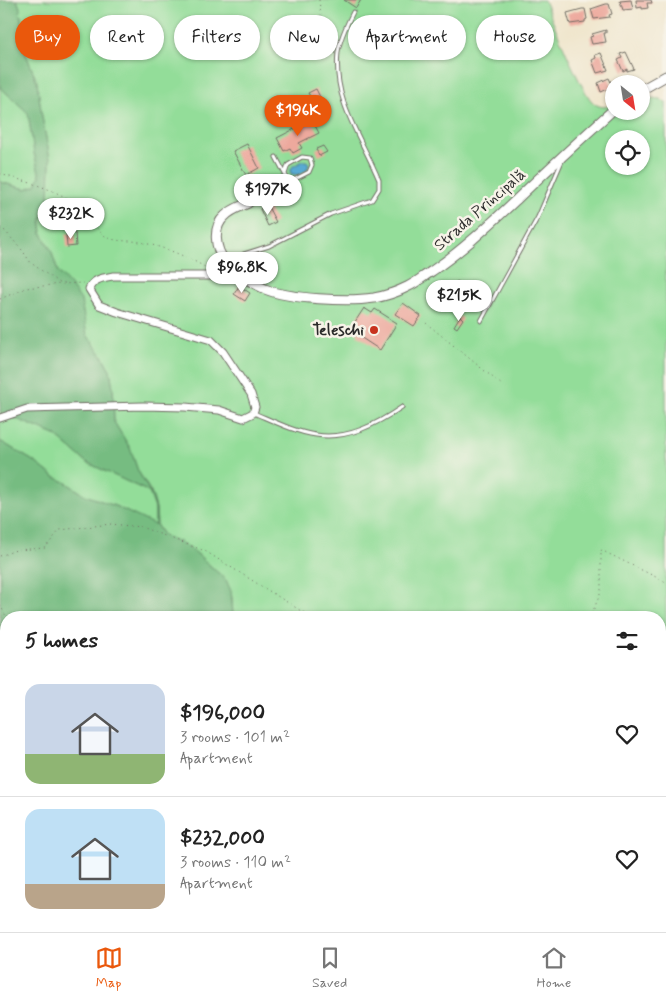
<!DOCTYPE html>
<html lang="en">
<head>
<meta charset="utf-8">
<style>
  body { margin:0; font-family:Mynerve,sans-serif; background:#f2f2f2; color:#222; height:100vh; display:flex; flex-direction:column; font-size:19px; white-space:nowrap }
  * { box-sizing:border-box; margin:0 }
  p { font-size:16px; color:#767676 }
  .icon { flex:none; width:28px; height:28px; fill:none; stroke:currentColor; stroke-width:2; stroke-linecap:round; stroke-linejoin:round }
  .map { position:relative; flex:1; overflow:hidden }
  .details { position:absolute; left:0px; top:611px; width:666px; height:321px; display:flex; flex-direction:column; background:#fff; border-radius:20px 20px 0 0; box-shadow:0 1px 4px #0004 }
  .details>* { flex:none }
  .banner { position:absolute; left:15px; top:15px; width:636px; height:45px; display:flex; gap:10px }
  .needle { width:32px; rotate:150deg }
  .controls { position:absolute; left:605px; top:75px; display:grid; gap:10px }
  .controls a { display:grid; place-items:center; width:45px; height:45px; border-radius:50%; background:#fff; box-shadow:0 1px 4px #0004; font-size:25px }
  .price { position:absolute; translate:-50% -42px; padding:0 11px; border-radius:18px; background:#fff; color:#222; font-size:16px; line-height:32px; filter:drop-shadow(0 1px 2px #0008) }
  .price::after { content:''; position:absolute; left:50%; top:30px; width:15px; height:11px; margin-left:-8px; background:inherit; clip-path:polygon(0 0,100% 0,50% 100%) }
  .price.active { background:#ea580c; color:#fff }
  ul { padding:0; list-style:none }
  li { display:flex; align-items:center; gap:15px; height:125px; padding:0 25px }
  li+li { border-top:1px solid #e0e0e0 }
  li span { display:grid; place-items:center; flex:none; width:140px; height:100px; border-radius:15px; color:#555 }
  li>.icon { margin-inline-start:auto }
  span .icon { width:60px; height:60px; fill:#fffc; stroke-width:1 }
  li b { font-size:21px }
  h2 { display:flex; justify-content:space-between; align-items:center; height:60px; padding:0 25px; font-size:21px }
  .chip { padding:0 18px; border-radius:22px; background:#fff; box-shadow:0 1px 4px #0004; font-size:18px; line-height:45px }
  .chip.active { background:#ea580c; color:#fff }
  .menu { display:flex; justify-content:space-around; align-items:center; height:70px; border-top:1px solid #e0e0e0; background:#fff; font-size:14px; color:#767676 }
  .menu a { display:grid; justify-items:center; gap:2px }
  .menu .active { color:#ea580c }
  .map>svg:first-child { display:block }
</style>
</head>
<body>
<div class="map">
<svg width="666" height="932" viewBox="0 0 666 932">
  <rect width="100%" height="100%" fill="#f7f3e8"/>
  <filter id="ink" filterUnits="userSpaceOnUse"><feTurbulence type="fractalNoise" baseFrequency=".02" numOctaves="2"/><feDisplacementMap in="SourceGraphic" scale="10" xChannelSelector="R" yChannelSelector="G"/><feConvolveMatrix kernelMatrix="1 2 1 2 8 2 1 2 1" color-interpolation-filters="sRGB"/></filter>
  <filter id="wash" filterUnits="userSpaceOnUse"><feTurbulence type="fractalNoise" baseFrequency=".0096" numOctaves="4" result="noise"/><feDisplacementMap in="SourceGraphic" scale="20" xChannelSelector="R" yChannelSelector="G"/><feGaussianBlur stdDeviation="1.12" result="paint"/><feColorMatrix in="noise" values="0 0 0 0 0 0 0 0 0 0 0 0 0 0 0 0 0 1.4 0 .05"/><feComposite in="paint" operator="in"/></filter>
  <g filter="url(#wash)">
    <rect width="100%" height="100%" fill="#f0e6cd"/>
    <path fill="#93dd99" stroke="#5f8462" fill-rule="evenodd" d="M17 0H544C551 17 583 98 595 104 601 108 607 107 614 105V111H641V97L660 99 666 103V932H275L274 926H660V618L233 617 232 597 226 580 195 552 185 545 164 536 157 526 156 508 151 492 138 471 130 448 114 422 113 388 110 370 101 354 87 335 84 323 83 312 77 295 58 272 51 250 42 234 41 222 49 199 50 159 42 117 37 82 24 49 20 8ZM614 139H641V166H614Z
      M0 87 28 112 34 153 40 176 36 185 26 189 0 182Z
      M0 411 12 417 55 435 86 462 149 492 155 508V526L115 506 85 495 65 482 54 477 35 462 0 441Z"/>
    <path fill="#76bc81" stroke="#507456" d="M0 0H17L20 8 24 49 37 82 42 117 50 159 49 199 41 222 42 234 51 250 58 272 70 285 81 300 87 335 101 354 110 370 113 388 114 422 130 448 138 471 153 497 156 509 157 526 164 536 180 542 195 552 226 580 231 591 233 615V618H6V926H274L275 932H0V441L35 462 54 477 65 482 85 495 115 506 155 525V508L149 492 86 462 55 435 12 417 0 411V182L26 189 36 185 40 176 34 153 28 113 0 87Z"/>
    <path fill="#59aad3" stroke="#426a7f" d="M303 161H307L309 164 307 170 299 175 291 174 290 171 293 166Z"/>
    <g id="blocks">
      <path fill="#eda99d" d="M344 0H361L356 8Z
        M631 0 633 9 623 10 620 1Z
        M636 0H651L652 3H647L648 8 642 9V7L637 8Z
        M606 4H609L612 14 609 15 610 17 594 19 591 9Z
        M582 9H585L587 19 585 20V22L570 24 567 13Z
        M606 30V33H604L606 42 592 44 590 37 593 36 592 34Z
        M626 52 634 69 627 71V69L623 71 618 60 622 58 620 54Z
        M601 53 608 70 597 73 592 60 596 58 595 55Z
        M609 78 613 87 601 92 598 83Z
        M316 89 321 99 314 103 308 93Z
        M312 120 319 133 299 143 302 148 293 153 290 148 284 151 277 138Z
        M247 144 259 168 246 175 233 151Z
        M323 146 327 152 319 156 316 149Z
        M267 205 276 222 268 226 260 209Z
        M75 233 76 246 67 247 66 234Z
        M457 281 466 288 456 300 447 292Z
        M239 286 250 293 245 301 234 294Z
        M403 303 421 316 414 326 395 314Z
        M364 308 372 313 375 309 397 323 380 350 357 335 359 333 351 328Z
        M460 316 463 319 457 328 454 326Z"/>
    </g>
  </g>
  <g filter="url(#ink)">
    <use href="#blocks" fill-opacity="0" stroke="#706c64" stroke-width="1"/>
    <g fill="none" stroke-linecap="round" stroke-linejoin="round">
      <defs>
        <path id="service" d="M276 157 285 174
          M249 203 309 172 312 165 310 158 302 157 288 165 285 174 289 182
          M233 267 244 254 269 246 331 214 372 200 379 189V180C361 136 333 102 338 52 340 38 347 24 353 12
          M481 321 538 217 562 161
          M254 413C273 421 295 432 316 435 348 440 377 424 402 407"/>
        <path id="minor" d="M0 418 27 409 143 406 185 407 219 410 243 418 253 413 255 407 251 394 223 352 211 340 117 312 99 305 89 289C93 279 102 278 113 276H244"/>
        <path id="tertiary" d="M641 90 666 76
          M248 203C240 207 232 209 225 216 212 227 215 249 225 261 234 272 252 283 265 289 289 299 348 302 374 298 385 296 397 292 407 287 416 283 424 276 432 271 463 250 489 225 516 200 548 169 581 139 614 109"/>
      </defs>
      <use href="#service" stroke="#706c64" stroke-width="5"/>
      <use href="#minor" stroke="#706c64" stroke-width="9"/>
      <use href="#tertiary" stroke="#706c64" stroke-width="11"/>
      <path stroke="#706c64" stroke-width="1" stroke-dasharray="1 4" stroke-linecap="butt" d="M319 0 322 24 332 50
        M0 174C30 183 59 189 84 210 95 220 94 231 109 238 118 242 130 240 140 242 163 247 187 256 208 269
        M0 228 5 231 22 250 31 263 59 283
        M0 299 26 288 60 284 83 283
        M426 323 502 385
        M0 556 16 550 45 548 60 530 111 524 141 527 205 551 306 614 317 618
        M0 605 7 618
        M590 618 601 592V550L666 582
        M0 832 6 824"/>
      <use href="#service" stroke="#fff" stroke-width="3"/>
      <use href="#minor" stroke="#fff" stroke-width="7"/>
      <use href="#tertiary" stroke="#fff" stroke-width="9"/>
    </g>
  </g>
  <circle fill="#c8321e" stroke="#f7f3e8" stroke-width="2" cx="374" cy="330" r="5"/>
  <g text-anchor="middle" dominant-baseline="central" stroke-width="5" stroke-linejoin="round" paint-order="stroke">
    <g font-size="16" fill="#2b2b2b" stroke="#f7f3e8">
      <text transform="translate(480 210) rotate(-41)">Strada Principală</text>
    </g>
    <g font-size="16" font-weight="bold" fill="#2b2b2b" stroke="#f7f3e8" text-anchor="end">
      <text x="364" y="330">Teleschi</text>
    </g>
  </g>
</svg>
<div class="controls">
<a><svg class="needle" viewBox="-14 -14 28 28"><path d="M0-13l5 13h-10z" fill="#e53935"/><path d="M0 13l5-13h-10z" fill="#767676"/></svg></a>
<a><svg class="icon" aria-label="locate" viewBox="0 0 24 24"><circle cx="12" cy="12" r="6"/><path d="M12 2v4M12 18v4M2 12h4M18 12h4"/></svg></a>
</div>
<b class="price active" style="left:298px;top:137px">$196K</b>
<b class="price" style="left:268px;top:216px">$197K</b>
<b class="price" style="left:71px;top:240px">$232K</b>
<b class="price" style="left:242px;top:294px">$96.8K</b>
<b class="price" style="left:459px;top:322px">$215K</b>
<div class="banner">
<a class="chip active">Buy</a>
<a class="chip">Rent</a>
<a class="chip">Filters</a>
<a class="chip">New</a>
<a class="chip">Apartment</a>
<a class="chip">House</a>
</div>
<section class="details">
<h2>5 homes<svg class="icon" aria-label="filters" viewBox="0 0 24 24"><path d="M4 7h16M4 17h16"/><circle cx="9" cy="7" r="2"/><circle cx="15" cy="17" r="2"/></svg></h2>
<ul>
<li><span style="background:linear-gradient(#c9d6e8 70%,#8fb573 0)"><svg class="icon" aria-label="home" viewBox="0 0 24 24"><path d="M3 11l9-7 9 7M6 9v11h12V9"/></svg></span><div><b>$196,000</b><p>3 rooms · 101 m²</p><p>Apartment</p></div><svg class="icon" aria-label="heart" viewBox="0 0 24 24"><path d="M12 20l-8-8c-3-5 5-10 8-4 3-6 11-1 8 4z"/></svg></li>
<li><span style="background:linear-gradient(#bfe0f5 75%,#b9a48a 0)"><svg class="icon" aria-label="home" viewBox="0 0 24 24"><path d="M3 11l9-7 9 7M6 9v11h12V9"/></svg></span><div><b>$232,000</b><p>3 rooms · 110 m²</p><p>Apartment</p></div><svg class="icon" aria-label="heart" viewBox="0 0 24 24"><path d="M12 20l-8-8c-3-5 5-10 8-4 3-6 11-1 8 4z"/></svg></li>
</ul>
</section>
</div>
<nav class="menu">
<a class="active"><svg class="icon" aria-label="map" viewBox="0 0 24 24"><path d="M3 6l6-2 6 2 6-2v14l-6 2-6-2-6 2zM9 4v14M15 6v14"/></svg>Map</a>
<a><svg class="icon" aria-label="saved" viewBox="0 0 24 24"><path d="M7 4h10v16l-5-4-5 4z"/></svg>Saved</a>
<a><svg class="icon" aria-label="home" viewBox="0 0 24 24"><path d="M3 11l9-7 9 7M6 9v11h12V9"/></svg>Home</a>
</nav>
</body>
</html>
